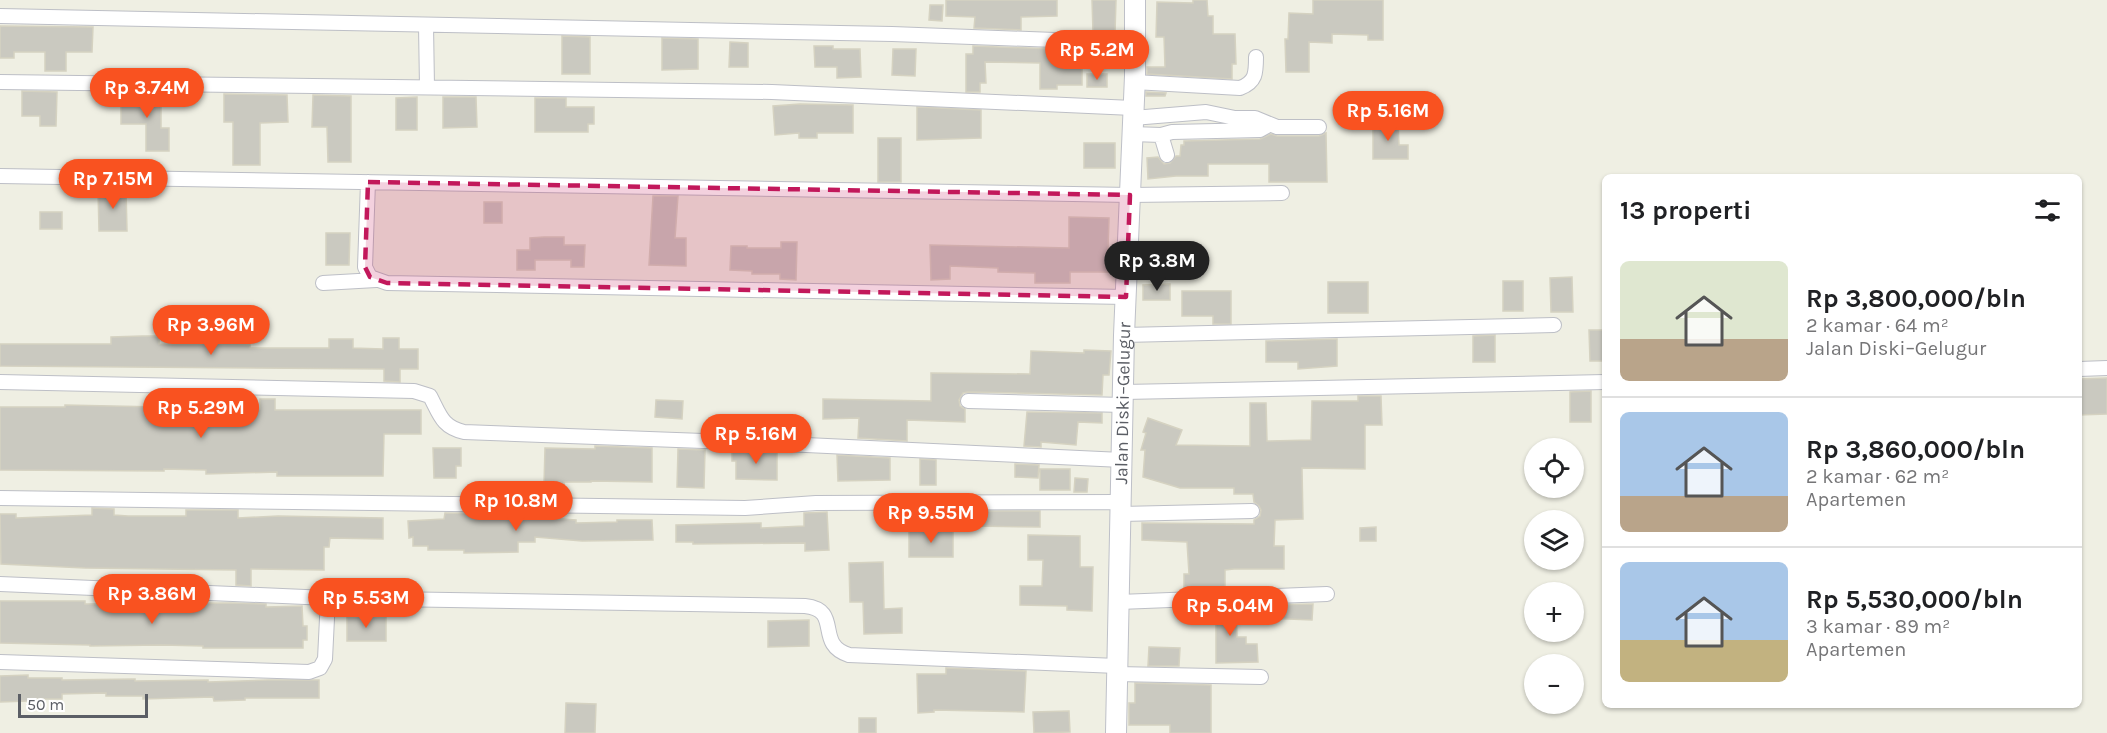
<!DOCTYPE html>
<html lang="id">
<head>
<meta charset="utf-8">
<style>
  body { margin:0; font-family:Karla,sans-serif; background:#f2f2f2; color:#202124; height:100vh; display:flex; flex-direction:column; font-size:22px; white-space:nowrap }
  * { box-sizing:border-box; margin:0 }
  p { font-size:20px; color:#757577 }
  .icon { flex:none; width:33px; height:33px; fill:none; stroke:currentColor; stroke-width:2; stroke-linecap:round; stroke-linejoin:round }
  .map { position:relative; flex:1; overflow:hidden }
  .drawer { position:absolute; left:1602px; top:174px; width:480px; height:534px; display:flex; flex-direction:column; background:#fff; border-radius:9px; box-shadow:0 2px 4px #0004 }
  .drawer>* { flex:none }
  .tools { position:absolute; left:1524px; top:438px; display:grid; gap:12px }
  .tools a { display:grid; place-items:center; width:60px; height:60px; border-radius:50%; background:#fff; box-shadow:0 2px 4px #0004; font-size:30px }
  .scale { position:absolute; left:18px; bottom:15px; width:130px; box-sizing:border-box; padding-left:6px; border:3px solid #5b5e65; border-top:0; font-size:16px; line-height:21px; white-space:nowrap; color:#5b5e65; -webkit-text-stroke:4px #fff; paint-order:stroke }
  .price { position:absolute; translate:-50% -51px; padding:0 14px; border-radius:21px; background:#f95220; color:#fff; font-size:20px; line-height:39px; filter:drop-shadow(0 2px 3px #0008) }
  .price::after { content:''; position:absolute; left:50%; top:36px; width:18px; height:14px; margin-left:-9px; background:inherit; clip-path:polygon(0 0,100% 0,50% 100%) }
  .price.active { background:#222; color:#fff }
  ul { padding:0; list-style:none }
  li { display:flex; align-items:center; gap:18px; height:150px; padding:0 18px }
  li+li { border-top:2px solid #e0e0e0 }
  li span { display:grid; place-items:center; flex:none; width:168px; height:120px; border-radius:9px; color:#555 }
  li>.icon { margin-inline-start:auto }
  span .icon { width:72px; height:72px; fill:#fffc; stroke-width:1 }
  li b { font-size:26px }
  h2 { display:flex; justify-content:space-between; align-items:center; height:72px; padding:0 18px; font-size:26px }
  .map>svg:first-child { display:block }
</style>
</head>
<body>
<div class="map">
<svg width="2107" height="733" viewBox="0 0 2107 733">
  <rect width="100%" height="100%" fill="#efefe3"/>
  <path fill="#cac9c0" stroke="#d5d2c1" stroke-width="1.5" d="M946 0H1057V16L1021 17V30L974 28 975 17 946 16Z
    M1092 0H1116L1115 33 1093 32Z
    M1193 0H1207L1208 16H1213V34H1235L1236 64H1232V79L1147 74V67H1165L1164 37H1156L1157 2 1193 3Z
    M1313 0H1383V40H1368V35L1332 34V43L1309 42V72H1286L1285 39H1288L1289 13 1313 14Z
    M930 5H943L942 21 929 20Z
    M0 26 93 27 92 52H66V71H45V52H14V58H0Z
    M562 36 590 37V74H562Z
    M662 38 698 39V69L662 70Z
    M730 42 748 43V67H729Z
    M814 46H833V49H860L861 77 837 78V67H815Z
    M973 46 1082 50V85H1057V89H1040V63L985 62 986 83H980V92H966V54H973Z
    M893 49H916L915 76 892 75Z
    M1087 74H1107V87H1087Z
    M22 91 57 92 56 126H40V116H22Z
    M1146 92 1166 93 1165 96H1146Z
    M140 93H161V128H169V151H146V124H121V95H140Z
    M224 94 287 95 288 122 260 123V165H233V122H224Z
    M313 95 351 96V162H328L327 127H312Z
    M417 97V130H396V98Z
    M443 97H476L477 127 443 128Z
    M535 98H566V107H594V124H588V132H535Z
    M800 104 853 105V133H817V138H799V133L775 135 773 106Z
    M917 107 981 110V138L917 140Z
    M1398 122 1399 145H1408V159H1373V123Z
    M1326 133 1327 182H1269V164H1208V176H1176L1148 179 1147 158 1158 157 1164 164 1170 163 1176 156H1180L1181 145H1184V141L1260 139 1271 134 1277 136H1319Z
    M878 138H901V182H878Z
    M1084 143H1115V168H1084Z
    M126 189 127 231H99L98 190Z
    M653 196H678L675 238H686V266L649 265Z
    M484 202H502V223H484Z
    M40 212H62V229H40Z
    M1069 217 1109 218 1108 249H1111V272H1070V283H1035V273L998 272V268L950 266V279L931 280 930 245 1069 248Z
    M326 233H350L349 265H326Z
    M544 237H564V245H585L584 267H571V260H535V270H517V250H530V238Z
    M781 242H797L796 280 780 279V274H752V271L730 270 731 246H747V248H781Z
    M1572 277 1573 312H1551L1550 278Z
    M1503 281H1523V311H1503Z
    M1328 282H1368V313H1328Z
    M1170 284V300H1143V285Z
    M1182 291H1231V324H1213V316H1182Z
    M1589 330H1605V361H1590Z
    M1495 335V362H1473V336Z
    M142 336H159V344L250 345V348H329V339H353V348L383 349V338H399V349H418V369H400V382L384 381V369L0 366V344H111V337Z
    M1337 339V366L1298 369V362H1266V341Z
    M1084 350 1111 351 1109 375H1103L1102 395 968 392 963 393 959 400 960 406 965 409V422L907 420V441L858 438 859 418 823 419V399L931 401V373L1030 374 1031 351 1084 353Z
    M2107 378V414L2079 415V379Z
    M1591 391V422H1570V392Z
    M1358 396H1381L1382 425H1365V469L1302 468 1303 519 1275 520 1274 546H1284V569H1234L1225 570V589L1184 590V574H1189L1187 542 1142 540V523L1254 524V520L1260 516 1261 510 1259 506 1254 502 1253 494H1234V488H1180L1143 477 1145 450H1141L1146 433 1143 432 1148 418 1182 430 1176 445 1250 446V403H1266L1267 441 1311 440 1312 401H1358Z
    M260 399H275V410H421V434H384L383 476H277V472L206 474V470L164 469V471L0 470V407H65V405L260 409Z
    M656 400 683 401 682 419 655 417Z
    M1027 412 1102 413V423L1078 422 1076 445 1041 442V447L1024 446Z
    M595 446 652 448V482L591 481V482H564V485L544 484 545 448 595 449Z
    M433 448H461V466H456V478H434Z
    M678 449 705 450 704 488 677 487Z
    M732 451 777 453V480L736 479V461H732Z
    M837 455 890 458V480L838 481Z
    M920 459 936 460V485H920Z
    M1015 464 1039 465 1038 478 1015 477Z
    M1040 469H1070V490H1040Z
    M1075 478 1088 479 1087 492H1074Z
    M92 508 114 509V515L128 516H186V510H238V518L278 516 383 518V539L330 538 329 547H324V570L251 569V586L236 585V570L85 568 1 564 0 514H16V518L92 515Z
    M974 511H1040V527L974 526Z
    M827 512 829 550 805 551V543L693 544V542H676V525L761 523V528L804 526V513Z
    M445 513 517 514V516L576 520V523L617 522V520H652L653 540 582 541 535 537V542H518V552L464 553V550H428V546H413V537L409 538 408 521 444 519Z
    M1376 527V541H1360V528Z
    M909 530H953V557H909Z
    M1028 535 1080 536V567H1093L1092 611 1067 610V606L1020 605V586H1042L1043 560H1028Z
    M883 562 884 609 902 608V633L864 634 863 602H850L849 563Z
    M0 601H85V604L231 603 266 604V607L302 606 303 626H307V640H303V648H203V646L162 645 90 646V645L0 643Z
    M1313 604 1312 620 1267 618 1268 605Z
    M1236 606 1237 637H1246V644H1257L1258 662 1216 663V622L1205 623 1204 608Z
    M347 617H386V641H347Z
    M809 620V646L768 647V621Z
    M1149 647 1180 648 1179 666H1148Z
    M946 668 1026 671 1024 712 934 710V712L918 713 917 674H946Z
    M28 675V678H62V680L135 679V681L208 680V682L268 680H319V698H245V700L214 701 213 697 143 699V696H106V693L62 694V699H28V701L0 702V676Z
    M1135 683 1211 685V733H1170V725H1129V703H1135Z
    M566 703 596 704 595 733H565Z
    M1069 711 1070 732 1034 733 1033 712Z
    M859 718H876V733H859Z"/>
  <g fill="none" stroke-linecap="round" stroke-linejoin="round">
    <defs>
      <path id="minor" d="M0 16 892 34 1134 43
        M426 25 427 87
        M0 82 772 92 1133 108
        M1134 82 1240 88C1256 82 1256 73 1256 57
        M1133 118 1206 112 1235 118H1255L1277 127H1319
        M1132 134 1161 135 1167 155
        M1161 135 1172 132 1260 130 1269 125
        M0 176 1130 195 1282 193
        M368 182 365 267 370 277 387 283 1126 297
        M323 283 376 280
        M1124 335 1554 325
        M2079 369 2107 368
        M0 382 414 391 430 396C440 415 442 427 464 432L785 444 1122 460
        M1124 392 1605 382
        M968 401 1123 405
        M0 498 745 508 816 503 1122 502
        M1121 514 1252 511
        M0 584 328 598
        M1119 602 1327 594
        M0 662 309 672 320 668 325 659 328 598 805 606C843 610 814 644 849 655L1117 666
        M1117 674 1261 677"/>
      <g id="secondary">
        <path id="s1" d="M1116 733 1124 335 1135 76V0"/>
      </g>
    </defs>
    <use href="#minor" stroke="#bdbfc6" stroke-width="16"/>
    <use href="#secondary" stroke="#bec0c8" stroke-width="22"/>
    <use href="#minor" stroke="#fff" stroke-width="14"/>
    <use href="#secondary" stroke="#fff" stroke-width="20"/>
  </g>
  <path fill="#c2185b" fill-opacity="0.2" stroke="#c2185b" stroke-width="4.5" stroke-dasharray="12 8" stroke-linejoin="round" d="M368 182 1130 195 1126 297 387 283 370 277 365 267Z"/>
  <g text-anchor="middle" dominant-baseline="central" stroke-width="4.5" stroke-linejoin="round" paint-order="stroke">
    <g font-size="18" fill="#5b5e65" stroke="#fff">
      <text stroke="none"><textPath href="#s1" startOffset="330">Jalan Diski–Gelugur</textPath></text>
    </g>
  </g>
</svg>
<div class="tools">
<a><svg class="icon" aria-label="locate" viewBox="0 0 24 24"><circle cx="12" cy="12" r="6"/><path d="M12 2v4M12 18v4M2 12h4M18 12h4"/></svg></a>
<a><svg class="icon" aria-label="layers" viewBox="0 0 24 24"><path d="M12 4l9 5-9 5-9-5zM3 14l9 5 9-5"/></svg></a>
<a>+</a>
<a>−</a>
</div>
<div class="scale">50 m</div>
<b class="price" style="left:1097px;top:81px">Rp 5.2M</b>
<b class="price" style="left:147px;top:119px">Rp 3.74M</b>
<b class="price" style="left:1388px;top:142px">Rp 5.16M</b>
<b class="price" style="left:113px;top:210px">Rp 7.15M</b>
<b class="price active" style="left:1157px;top:292px">Rp 3.8M</b>
<b class="price" style="left:211px;top:356px">Rp 3.96M</b>
<b class="price" style="left:201px;top:439px">Rp 5.29M</b>
<b class="price" style="left:756px;top:465px">Rp 5.16M</b>
<b class="price" style="left:516px;top:532px">Rp 10.8M</b>
<b class="price" style="left:931px;top:544px">Rp 9.55M</b>
<b class="price" style="left:152px;top:625px">Rp 3.86M</b>
<b class="price" style="left:366px;top:629px">Rp 5.53M</b>
<b class="price" style="left:1230px;top:637px">Rp 5.04M</b>
<section class="drawer">
<h2>13 properti<svg class="icon" aria-label="filters" viewBox="0 0 24 24"><path d="M4 7h16M4 17h16"/><circle cx="9" cy="7" r="2"/><circle cx="15" cy="17" r="2"/></svg></h2>
<ul>
<li><span style="background:linear-gradient(#dfe7d0 65%,#b9a48a 0)"><svg class="icon" aria-label="home" viewBox="0 0 24 24"><path d="M3 11l9-7 9 7M6 9v11h12V9"/></svg></span><div><b>Rp 3,800,000/bln</b><p>2 kamar · 64 m²</p><p>Jalan Diski–Gelugur</p></div></li>
<li><span style="background:linear-gradient(#a9c7e8 70%,#b9a48a 0)"><svg class="icon" aria-label="home" viewBox="0 0 24 24"><path d="M3 11l9-7 9 7M6 9v11h12V9"/></svg></span><div><b>Rp 3,860,000/bln</b><p>2 kamar · 62 m²</p><p>Apartemen</p></div></li>
<li><span style="background:linear-gradient(#a9c7e8 65%,#c2b280 0)"><svg class="icon" aria-label="home" viewBox="0 0 24 24"><path d="M3 11l9-7 9 7M6 9v11h12V9"/></svg></span><div><b>Rp 5,530,000/bln</b><p>3 kamar · 89 m²</p><p>Apartemen</p></div></li>
</ul>
</section>
</div>
</body>
</html>
